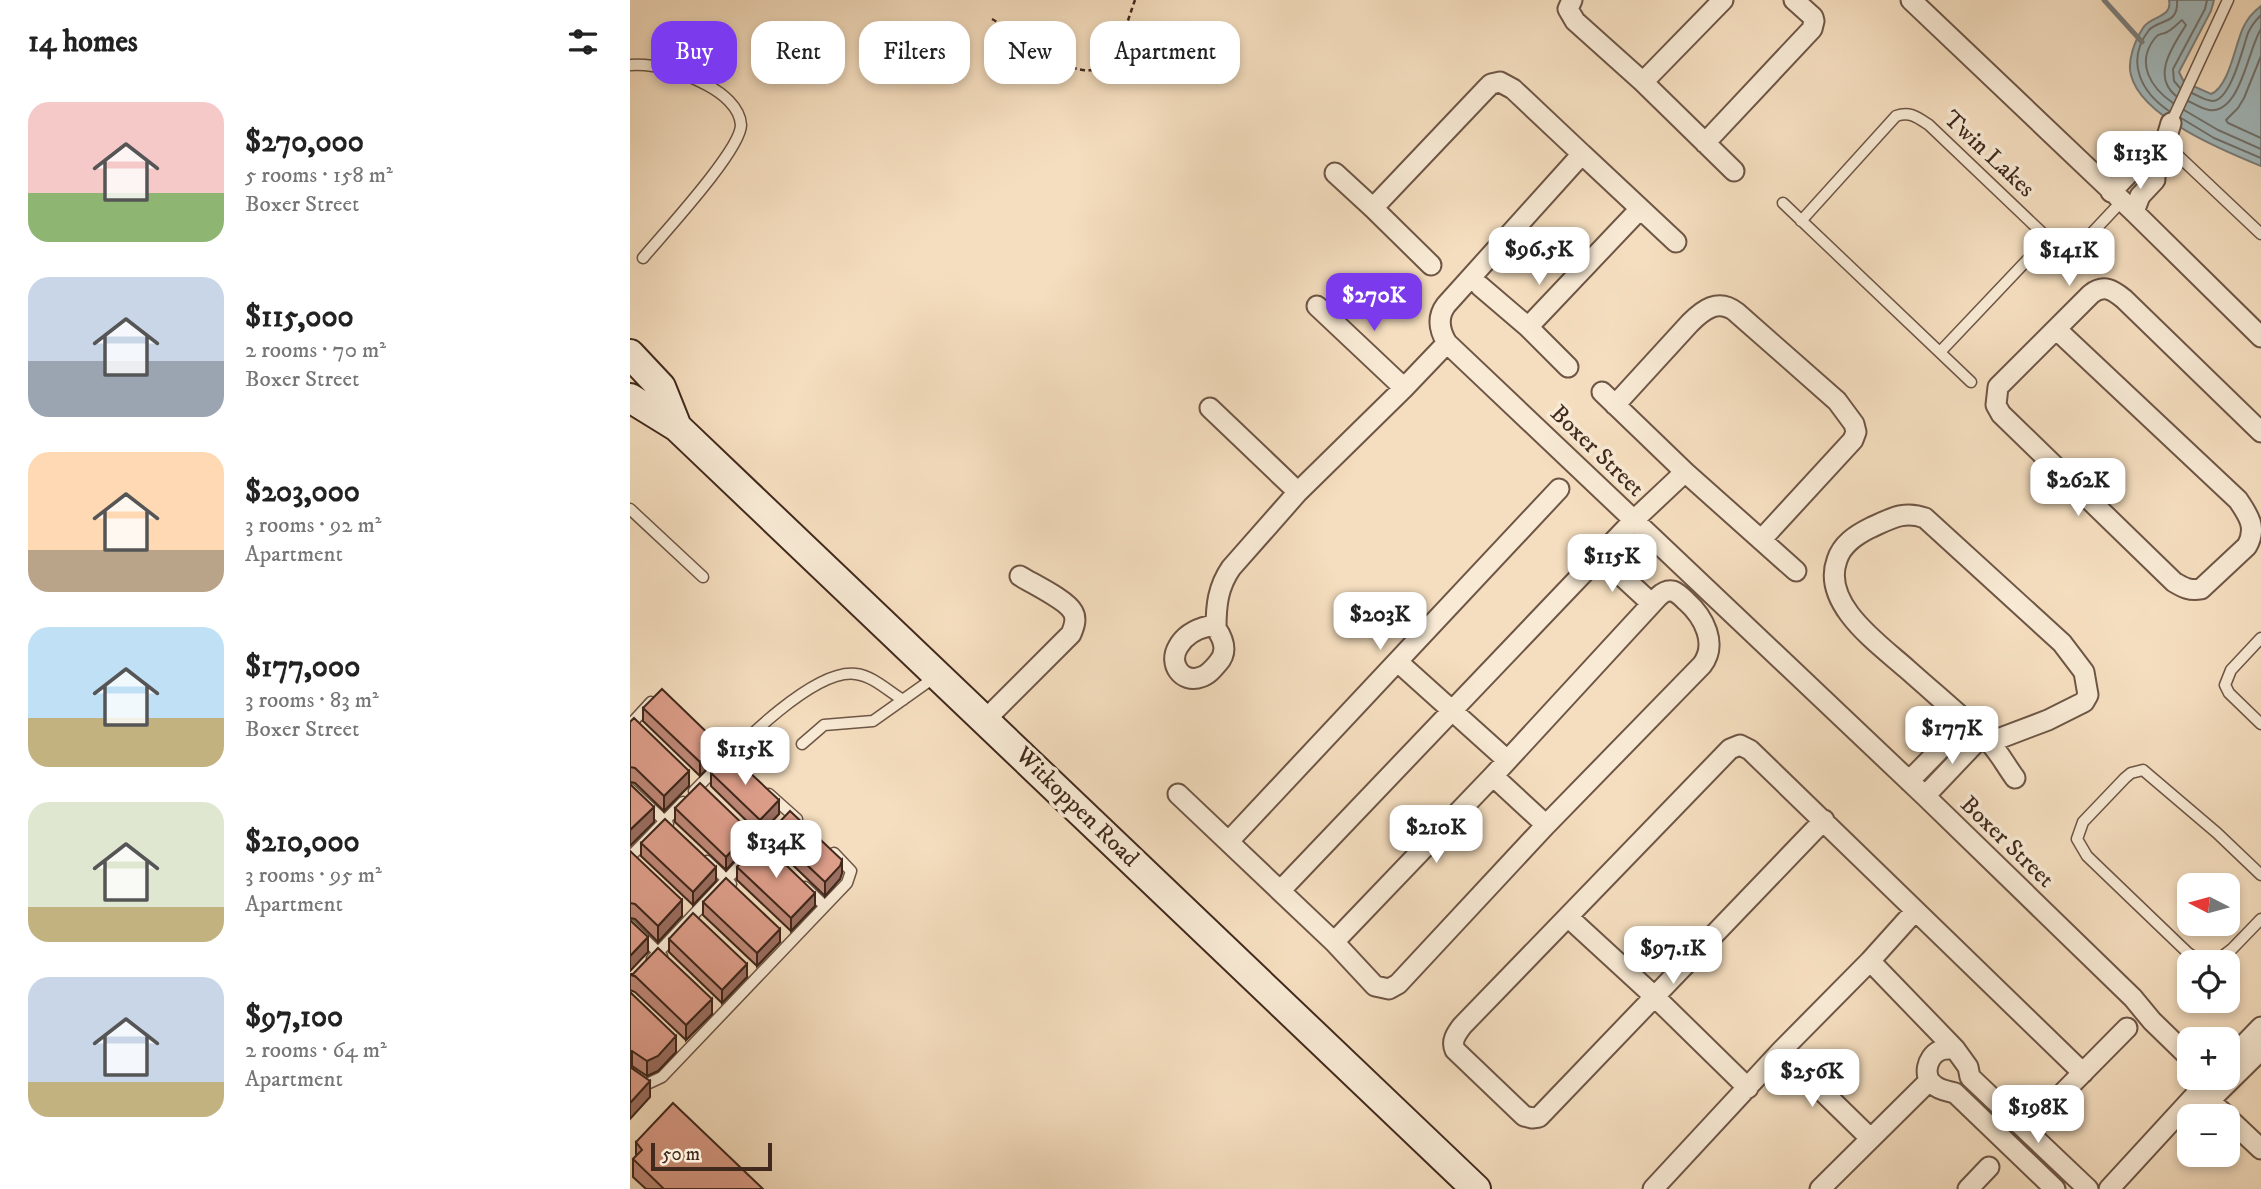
<!DOCTYPE html>
<html lang="en">
<head>
<meta charset="utf-8">
<style>
  body { margin:0; font-family:"IM FELL DW Pica",serif; background:#f6f6f6; color:#222; height:100vh; display:flex; flex-direction:column; font-size:26px; white-space:nowrap }
  * { box-sizing:border-box; margin:0 }
  p { font-size:23px; color:#767676 }
  .icon { flex:none; width:38px; height:38px; fill:none; stroke:currentColor; stroke-width:2; stroke-linecap:round; stroke-linejoin:round }
  .map { position:relative; flex:1; overflow:hidden }
  .sheet { display:flex; flex-direction:column; background:#fff; width:630px }
  .sheet>* { flex:none }
  .top-card { position:absolute; left:21px; top:21px; width:665px; height:63px; display:flex; gap:14px }
  .needle { width:46px; rotate:276deg }
  .tools { position:absolute; left:1547px; top:873px; display:grid; gap:14px }
  .tools a { display:grid; place-items:center; width:63px; height:63px; border-radius:14px; background:#fff; box-shadow:0 4px 10px #0003; font-size:35px }
  .scale { position:absolute; left:21px; bottom:18px; width:121px; box-sizing:border-box; padding-left:7px; border:4px solid #41291d; border-top:0; font-size:19px; line-height:24px; white-space:nowrap; color:#41291d; -webkit-text-stroke:5px #f8ead5; paint-order:stroke }
  .price { position:absolute; translate:-50% -60px; padding:0 16px; border-radius:14px; background:#fff; color:#222; font-size:23px; line-height:46px; filter:drop-shadow(0 2px 4px #0008) }
  .price::after { content:''; position:absolute; left:50%; top:42px; width:21px; height:16px; margin-left:-10px; background:inherit; clip-path:polygon(0 0,100% 0,50% 100%) }
  .price.current { background:#7c3aed; color:#fff }
  ul { padding:0; list-style:none }
  li { display:flex; align-items:center; gap:21px; height:175px; padding:0 28px }
  li span { display:grid; place-items:center; flex:none; width:196px; height:140px; border-radius:21px; color:#555 }
  li>.icon { margin-inline-start:auto }
  span .icon { width:84px; height:84px; fill:#fffc; stroke-width:1 }
  li b { font-size:30px }
  h2 { display:flex; justify-content:space-between; align-items:center; height:84px; padding:0 28px; font-size:30px }
  .pill { padding:0 24px; border-radius:21px; background:#fff; box-shadow:0 4px 10px #0003; font-size:24px; line-height:63px }
  .pill.current { background:#7c3aed; color:#fff }
  main { display:flex; flex:1; min-height:0 }
  .map>svg:first-child { display:block }
</style>
</head>
<body>
<main>
<section class="sheet">
<h2>14 homes<svg class="icon" aria-label="filters" viewBox="0 0 24 24"><path d="M4 7h16M4 17h16"/><circle cx="9" cy="7" r="2"/><circle cx="15" cy="17" r="2"/></svg></h2>
<ul>
<li><span style="background:linear-gradient(#f6c9c9 65%,#8fb573 0)"><svg class="icon" aria-label="home" viewBox="0 0 24 24"><path d="M3 11l9-7 9 7M6 9v11h12V9"/></svg></span><div><b>$270,000</b><p>5 rooms · 158 m²</p><p>Boxer Street</p></div></li>
<li><span style="background:linear-gradient(#c9d6e8 60%,#9aa5b1 0)"><svg class="icon" aria-label="home" viewBox="0 0 24 24"><path d="M3 11l9-7 9 7M6 9v11h12V9"/></svg></span><div><b>$115,000</b><p>2 rooms · 70 m²</p><p>Boxer Street</p></div></li>
<li><span style="background:linear-gradient(#ffd9b3 70%,#b9a48a 0)"><svg class="icon" aria-label="home" viewBox="0 0 24 24"><path d="M3 11l9-7 9 7M6 9v11h12V9"/></svg></span><div><b>$203,000</b><p>3 rooms · 92 m²</p><p>Apartment</p></div></li>
<li><span style="background:linear-gradient(#bfe0f5 65%,#c2b280 0)"><svg class="icon" aria-label="home" viewBox="0 0 24 24"><path d="M3 11l9-7 9 7M6 9v11h12V9"/></svg></span><div><b>$177,000</b><p>3 rooms · 83 m²</p><p>Boxer Street</p></div></li>
<li><span style="background:linear-gradient(#dfe7d0 75%,#c2b280 0)"><svg class="icon" aria-label="home" viewBox="0 0 24 24"><path d="M3 11l9-7 9 7M6 9v11h12V9"/></svg></span><div><b>$210,000</b><p>3 rooms · 95 m²</p><p>Apartment</p></div></li>
<li><span style="background:linear-gradient(#c9d6e8 75%,#c2b280 0)"><svg class="icon" aria-label="home" viewBox="0 0 24 24"><path d="M3 11l9-7 9 7M6 9v11h12V9"/></svg></span><div><b>$97,100</b><p>2 rooms · 64 m²</p><p>Apartment</p></div></li>
</ul>
</section>
<div class="map">
<svg width="1631" height="1189" viewBox="0 0 1631 1189">
  <rect width="100%" height="100%" fill="#f5debf"/>
  <filter id="stains"><feTurbulence type="fractalNoise" baseFrequency=".00286" numOctaves="4"/><feColorMatrix values="0 0 0 0 .2 0 0 0 0 .09 0 0 0 0 .02 0 0 0 .5 -.17"/></filter>
  <radialGradient id="worn" r=".72"><stop offset=".6" stop-color="#630" stop-opacity="0"/><stop offset="1" stop-color="#630" stop-opacity=".3"/></radialGradient>
  <path fill="#a1b9bd" stroke="#7b7f7d" stroke-width="2" d="M1539 0H1584L1581 11 1549 72 1554 82 1581 94C1599 87 1605 45 1613 28 1617 19 1623 12 1631 6V166C1594 151 1511 117 1501 75 1497 61 1505 40 1513 28 1520 16 1543 18 1539 0Z"/>
  <g fill="none" stroke-linecap="round" stroke-linejoin="round">
    <path stroke="#71716d" stroke-width="2" d="M1631 56 1614 98 1608 108 1596 120 1598 123 1631 138
      M1550 88 1544 81 1543 69 1575 9 1577 0
      M1562 93C1568 96 1576 101 1583 101 1601 100 1613 47 1618 33 1621 26 1626 20 1631 15
      M1558 101C1565 104 1572 109 1579 110 1611 114 1618 48 1631 29
      M1543 103C1521 88 1505 63 1525 38 1529 33 1529 35 1535 33 1542 30 1547 24 1552 20L1556 25C1543 46 1521 76 1546 96
      M1554 110 1588 130 1631 149
      M1539 111C1511 92 1495 61 1519 30 1529 19 1549 25 1547 0
      M1551 118 1584 138 1631 158"/>
    <path stroke="#7b7f7d" stroke-width="5" d="M1474 0 1512 42"/>
    <defs>
      <path id="lane" d="M0 65C27 63 54 73 77 85 92 93 110 107 111 125 111 150 32 235 13 258
        M1541 123 1598 0
        M1541 149 1631 234
        M1509 163 1533 134
        M1525 180 1548 157
        M1153 203 1341 382
        M1171 221 1266 116C1280 111 1287 117 1299 125L1426 246 1440 251H1445L1492 201
        M1310 352 1418 238
        M0 509 73 577
        M1631 638 1601 670 1595 685 1599 693 1631 724
        M0 725 21 702
        M81 739 108 765
        M172 744 194 725 243 721 305 677
        M0 789 38 824
        M64 791C95 760 181 667 226 674 243 676 258 691 273 700
        M139 794 167 819
        M112 827 136 850
        M0 857 53 802
        M77 861 101 884
        M175 887 195 906
        M0 925 32 956
        M22 959 115 860
        M1572 962 1558 953 1457 856 1447 839 1453 822 1495 778 1501 773 1513 770 1587 833 1631 875
        M1585 962 1602 949 1631 919
        M0 1073 11 1082 17 1084 32 1077 217 883 221 871 204 853"/>
      <path id="street" d="M942 0 938 9 945 21 1013 82 1104 171
        M1281 0 1504 212 1631 337
        M1013 82 1093 0
        M1075 143 1182 29 1184 21 1183 17 1164 0
        M1541 149 1536 140 1541 123
        M705 173 743 208 856 89 861 84 870 82 883 89 952 154
        M1481 192 1509 163
        M743 208 801 265
        M1504 212 1510 196 1525 180
        M1046 242 952 154 816 305C807 317 809 330 817 343L1295 796 1503 998 1522 1021 1559 1057
        M850 286 898 327
        M687 306 774 388
        M1426 329 1608 500C1619 516 1627 528 1617 546L1571 589C1560 591 1554 588 1544 582L1371 414 1366 405 1368 387 1461 294C1474 284 1483 290 1494 299L1631 432
        M938 367 898 327 1009 210
        M972 392 1055 472 1166 571
        M985 405 1060 323C1073 310 1088 298 1106 312L1207 401 1224 424 1226 432 1223 440 1131 540
        M580 408 668 492
        M970 556 1021 603
        M579 626 586 628C594 640 598 652 588 663 583 669 578 675 571 677 552 684 538 664 548 647 554 636 566 629 579 626Z
        M586 628C586 605 588 587 601 568L668 492 774 388 817 343
        M768 662 877 760
        M356 719 441 634C444 627 447 619 443 612 437 600 403 584 390 576
        M1360 742 1418 720 1454 702 1458 695 1454 672 1432 643 1295 518C1274 510 1260 519 1240 528 1226 535 1212 544 1207 560 1191 604 1249 644 1277 669 1304 693 1331 716 1357 740 1368 750 1376 766 1385 778
        M863 776 916 825
        M1279 781 1337 722
        M548 794 704 942 745 986 759 989 768 984 916 825 1072 665C1088 644 1074 617 1056 601 1053 598 1048 593 1043 591 1037 590 1032 593 1028 597L863 776 704 942
        M1295 796 1352 736
        M1194 820 909 1117 902 1118 894 1116 825 1050C821 1041 826 1034 832 1026L1100 749 1110 745 1120 750 1453 1073
        M599 841 929 489
        M650 891 1004 520 1055 472
        M938 917 1024 996 1118 1088
        M1240 961 1325 1049
        M1151 1051 1240 1138
        M1598 1061 1631 1027
        M1571 1094 1597 1116
        M1412 1114 1497 1028
        M1564 1116 1631 1050
        M1598 1118 1631 1149
        M1023 1189 1151 1051 1240 961 1285 911
        M1190 1189 1299 1081
        M1338 1189 1359 1167
        M1425 1189 1325 1093C1318 1091 1309 1090 1304 1085 1292 1077 1297 1057 1309 1051 1314 1048 1319 1049 1325 1049L1338 1067 1340 1077 1458 1189
        M1479 1189 1581 1078"/>
      <path id="secondary" d="M0 354 31 387 47 427
        M0 398 47 427 846 1189"/>
    </defs>
    <use href="#lane" stroke="#6e5646" stroke-width="13"/>
    <use href="#street" stroke="#6e5646" stroke-width="23"/>
    <use href="#secondary" stroke="#41291d" stroke-width="32"/>
    <path stroke="#41291d" stroke-width="2.5" stroke-dasharray="5 3.5" stroke-linecap="butt" d="M362 19C388 33 448 89 476 64 489 53 499 16 505 0"/>
    <use href="#lane" stroke="#f8ead5" stroke-width="10"/>
    <use href="#street" stroke="#f8ead5" stroke-width="19"/>
    <use href="#secondary" stroke="#f8ead5" stroke-width="28"/>
  </g>
  <path fill="#be8877" stroke="#41291d" stroke-width="2" d="M13 708 89 757 70 776 13 721Z
    M0 722 59 786 34 811 5 783 0 782Z
    M81 773 149 814 130 834 81 786Z
    M45 808 120 844 96 870 45 822Z
    M141 831 212 873 210 879 195 896 141 844Z
    M11 843 86 881 63 905 11 856Z
    M0 851 52 916 28 942 5 919 0 918Z
    M107 867 185 906 161 931 107 880Z
    M73 902 150 942 127 966 73 915Z
    M39 939 117 977 92 1003 39 952Z
    M0 974 82 1014 56 1040 5 992 0 990Z
    M0 992 46 1052 28 1071 17 1076 2 1066 0 1067Z
    M6 1142 133 1189H16L3 1177V1159L6 1156Z"/>
  <path fill="#9b6f61" stroke="#41291d" stroke-width="2" d="M89 744V757L70 776V762Z
    M59 771V786L34 811V796Z
    M149 800V814L130 834V820Z
    M24 807V822L0 846V830Z
    M120 831V844L96 870V857Z
    M212 860V873L210 879 195 896V882Z
    M86 867V881L63 905V892Z
    M185 893V906L161 931V918Z
    M52 900V916L28 942V926Z
    M150 929V942L127 966V953Z
    M18 937V952L0 971V956Z
    M117 964V977L92 1003V990Z
    M82 999V1014L56 1040V1025Z
    M46 1036V1052L28 1071 17 1076V1061Z
    M0 1051H2V1066L0 1067Z
    M20 1081V1097L0 1119V1103Z"/>
  <path fill="#dd9e8a" stroke="#41291d" stroke-width="2" d="M32 689 89 744 70 762 13 708Z
    M4 718 59 771 34 796 5 768 0 767V722Z
    M100 754 149 800 130 820 81 773Z
    M70 783 120 831 96 857 45 808Z
    M0 784 24 807 0 830Z
    M160 811 212 860 210 866 195 882 141 831Z
    M35 819 86 867 63 892 11 843Z
    M131 841 185 893 161 918 107 867Z
    M0 851 52 900 28 926 5 904 0 903Z
    M96 878 150 929 127 953 73 902Z
    M63 913 117 964 92 990 39 939Z
    M0 920 18 937 0 956Z
    M28 948 82 999 56 1025 5 976 0 975V974H3Z
    M0 992 46 1036 28 1056 17 1061 2 1051H0Z
    M0 1067 20 1081 0 1103Z
    M43 1103 133 1189H34L3 1159 12 1150 6 1142Z"/>
  <g text-anchor="middle" dominant-baseline="central" stroke-width="7" stroke-linejoin="round" paint-order="stroke">
    <g font-size="24" fill="#41291d" stroke="#f8ead5">
      <text transform="translate(1359 154) rotate(43)">Twin Lakes</text>
      <text transform="translate(967 451) rotate(44)">Boxer Street</text>
      <text transform="translate(447 807) rotate(44)">Witkoppen Road</text>
      <text transform="translate(1377 842) rotate(44)">Boxer Street</text>
    </g>
  </g>
  <rect width="100%" height="100%" filter="url(#stains)"/>
  <rect width="100%" height="100%" fill="url(#worn)"/>
</svg>
<div class="tools">
<a><svg class="needle" viewBox="-14 -14 28 28"><path d="M0-13l5 13h-10z" fill="#e53935"/><path d="M0 13l5-13h-10z" fill="#767676"/></svg></a>
<a><svg class="icon" aria-label="locate" viewBox="0 0 24 24"><circle cx="12" cy="12" r="6"/><path d="M12 2v4M12 18v4M2 12h4M18 12h4"/></svg></a>
<a>+</a>
<a>−</a>
</div>
<div class="scale">50 m</div>
<b class="price" style="left:1510px;top:191px">$113K</b>
<b class="price" style="left:909px;top:287px">$96.5K</b>
<b class="price" style="left:1439px;top:288px">$141K</b>
<b class="price current" style="left:744px;top:333px">$270K</b>
<b class="price" style="left:1448px;top:518px">$262K</b>
<b class="price" style="left:982px;top:594px">$115K</b>
<b class="price" style="left:750px;top:652px">$203K</b>
<b class="price" style="left:1322px;top:766px">$177K</b>
<b class="price" style="left:115px;top:787px">$115K</b>
<b class="price" style="left:806px;top:865px">$210K</b>
<b class="price" style="left:146px;top:880px">$134K</b>
<b class="price" style="left:1043px;top:986px">$97.1K</b>
<b class="price" style="left:1182px;top:1109px">$256K</b>
<b class="price" style="left:1408px;top:1145px">$198K</b>
<div class="top-card">
<a class="pill current">Buy</a>
<a class="pill">Rent</a>
<a class="pill">Filters</a>
<a class="pill">New</a>
<a class="pill">Apartment</a>
</div>
</div>
</main>
</body>
</html>
